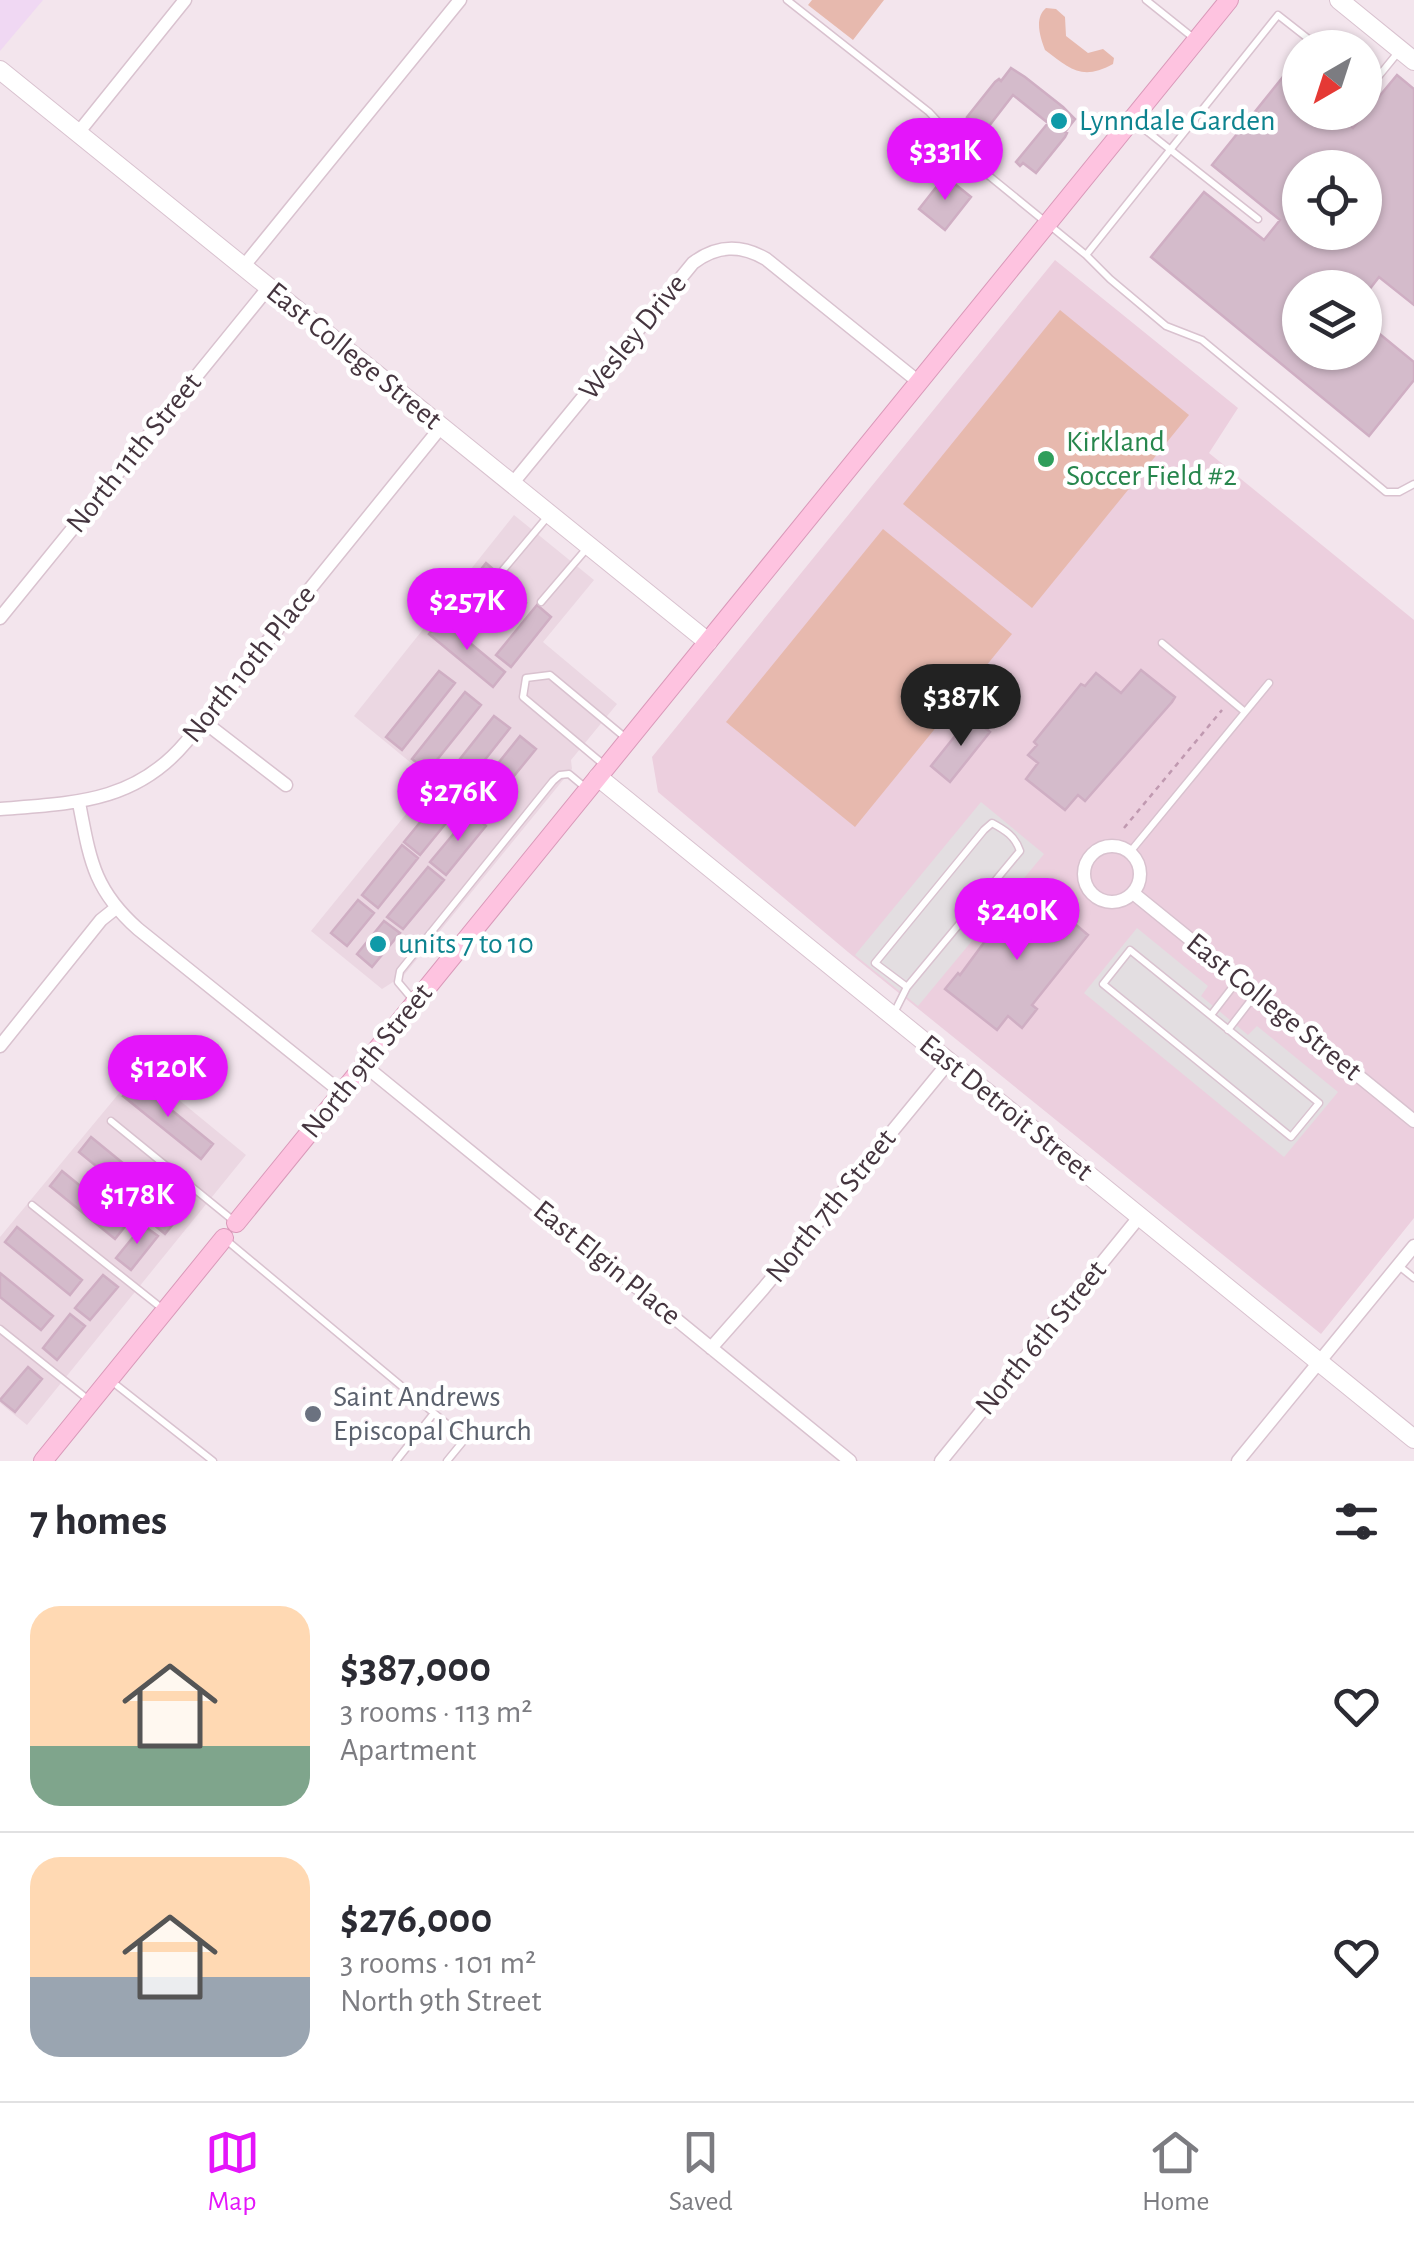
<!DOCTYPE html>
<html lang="en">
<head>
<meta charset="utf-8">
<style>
  body { margin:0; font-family:"Alegreya Sans",sans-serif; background:#f2f2f3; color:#2b2b33; height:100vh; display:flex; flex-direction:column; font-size:38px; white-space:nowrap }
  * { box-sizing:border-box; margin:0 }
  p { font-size:32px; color:#7c7c81 }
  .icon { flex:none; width:55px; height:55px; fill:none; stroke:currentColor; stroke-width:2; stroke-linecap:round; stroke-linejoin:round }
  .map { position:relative; height:1461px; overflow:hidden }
  .details { display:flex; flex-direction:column; background:#fff; flex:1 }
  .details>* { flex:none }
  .needle { width:65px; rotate:219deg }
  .fabs { position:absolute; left:1282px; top:30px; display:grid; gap:20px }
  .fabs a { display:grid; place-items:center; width:100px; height:100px; border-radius:50%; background:#fff; box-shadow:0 2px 8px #0004; font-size:50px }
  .price { position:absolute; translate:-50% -85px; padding:0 22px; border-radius:35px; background:#e415fa; color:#fff; font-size:32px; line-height:65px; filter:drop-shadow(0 2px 5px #0008) }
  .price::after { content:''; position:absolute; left:50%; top:60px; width:30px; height:22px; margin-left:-15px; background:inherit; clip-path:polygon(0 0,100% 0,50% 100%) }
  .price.on { background:#222; color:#fff }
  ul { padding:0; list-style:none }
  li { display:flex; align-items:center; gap:30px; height:250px; padding:0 30px }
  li+li { border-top:2px solid #e1e1e2 }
  li span { display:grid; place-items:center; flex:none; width:280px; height:200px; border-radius:30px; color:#555 }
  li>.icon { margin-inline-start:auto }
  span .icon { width:120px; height:120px; fill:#fffc; stroke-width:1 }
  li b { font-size:42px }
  h2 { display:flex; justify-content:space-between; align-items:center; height:120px; padding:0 30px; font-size:42px }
  .menu { display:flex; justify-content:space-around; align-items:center; height:140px; border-top:2px solid #e1e1e2; background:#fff; font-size:28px; color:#7c7c81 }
  .menu a { display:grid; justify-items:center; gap:5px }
  .menu .on { color:#e415fa }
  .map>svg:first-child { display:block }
</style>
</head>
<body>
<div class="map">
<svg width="1414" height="1461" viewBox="0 0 1414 1461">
  <rect width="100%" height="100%" fill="#f3e5ed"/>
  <path fill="#ebd7e2" d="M514 515 594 580 543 642 617 704 571 760 572 769 404 975 382 989 311 931 433 781 354 716Z
    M140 1068 246 1155 27 1425 0 1403V1237Z"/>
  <path fill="#eccfde" d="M1055 260 1238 408 1209 453 1414 620V1218L1321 1334 848 952 658 792 652 757Z"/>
  <path fill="#f0d8f3" d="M0 0H43L0 51Z"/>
  <path fill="#e7b9ae" d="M812 0H884L853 40 808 5Z
    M1046 8 1056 9 1065 17 1066 36 1088 53 1103 49 1114 58 1113 64C1082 81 1070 69 1045 50 1040 37 1034 18 1046 8Z
    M1060 310 1189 415 1032 608 903 504Z
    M883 529 1012 634 855 827 726 722Z"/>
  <path fill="#e3dee1" d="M981 802 1044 854 918 1006 855 955Z
    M1137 928 1208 986 1201 996 1248 1035 1257 1026 1338 1092 1284 1157 1084 993Z"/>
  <path fill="#d4bbcb" stroke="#cfaec3" stroke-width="2.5" fill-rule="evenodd" d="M1011 68 1025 77 1063 107 1075 119 1065 132 1067 133 1065 137 1036 173 1023 163 1020 166 1016 162 1048 123 1013 95 982 135 977 132 980 128 967 117 995 82 999 79 1001 81Z
    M1286 73 1300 85V112H1334L1353 128 1397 75 1414 89V305L1379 277 1365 295V288H1300V352H1365V322L1414 362V380L1369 436 1151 257 1204 192 1264 240 1280 220 1212 165ZM1300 168H1365V232H1300Z
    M945 176 971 197 945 230 919 209Z
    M486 563 501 576 460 626 445 614Z
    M505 586 526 603 514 618 493 601Z
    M537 605 551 617 511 667 496 655Z
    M441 619 505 672 493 687 429 634Z
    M1141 670 1175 697 1172 702 1085 801 1078 795 1065 810 1026 779 1038 763 1028 755 1037 745 1034 742 1081 684 1085 686 1096 673 1121 693Z
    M439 671 455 683 402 750 386 737Z
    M465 692 481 705 428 771 412 759Z
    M494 716 510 728 457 795 441 783Z
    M971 716 990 732 950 782 931 766Z
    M520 736 536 749 482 815 467 802Z
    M444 793 460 806 420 855 404 842Z
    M471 813 486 826 446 875 430 862Z
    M402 845 418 858 378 908 362 895Z
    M428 867 444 880 403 929 387 917Z
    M1015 897 1034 914 1045 900 1061 912 1064 909 1077 921 1075 924 1088 935 1032 1005 1037 1009 1022 1028 1008 1016 997 1030 945 989 958 973 960 975 997 925 994 923Z
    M358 900 374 913 347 946 331 933Z
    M384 921 400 933 372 967 357 954Z
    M136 1081 213 1144 201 1159 123 1096Z
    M91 1137 168 1200 156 1215 79 1152Z
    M62 1171 127 1224 115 1239 50 1186Z
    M178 1193 190 1203 165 1234 153 1224Z
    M143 1225 158 1236 131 1270 116 1258Z
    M17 1227 82 1280 70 1295 5 1242Z
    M0 1273 53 1316 41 1330 0 1297Z
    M103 1275 118 1287 90 1320 75 1308Z
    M70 1314 85 1326 57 1360 43 1348Z
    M28 1367 42 1379 15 1412 0 1400Z"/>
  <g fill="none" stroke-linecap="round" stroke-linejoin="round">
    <defs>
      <path id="service" d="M787 0 929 112 988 175 1086 255
        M1146 0 1196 40
        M1320 48 1278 15 1086 255 1110 279 1166 326 1202 340 1386 492H1399L1414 484
        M1365 85 1369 88 1400 50
        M1134 121 1258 219
        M503 570 549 515
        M541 602 588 547
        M1162 643 1245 712
        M603 764 523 697 526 678 550 675 627 739
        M1130 852 1269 683
        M1130 950 1319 1103 1291 1137 1103 984Z
        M414 1001 398 982 400 971 553 781 560 775 569 774 587 789
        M893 1015 907 987 1020 851C1015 836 1005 830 992 823L984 830 875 963 907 987
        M1211 1015 1238 980
        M1228 1030 1255 995
        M111 1121 235 1222
        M32 1205 164 1310
        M225 1239 465 1439 447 1461
        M1399 1266 1414 1278
        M0 1329 90 1401
        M110 1380 213 1461
        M396 1461 434 1413"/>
      <path id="minor" d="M78 133 185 0
        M243 267 460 0
        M512 484 693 263C717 245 740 244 766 259L920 383
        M0 618 268 288
        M203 721 286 785
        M79 803C90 859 93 889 138 929L341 1092
        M0 809C73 803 135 803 186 742L441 427
        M1084 874a28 28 0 1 1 56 0a28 28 0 1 1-56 0Z
        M1133 893 1414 1121
        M0 1046 101 920 116 908
        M364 1065 850 1461
        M711 1348 763 1289 949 1062
        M941 1461 1140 1216
        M1238 1461 1414 1246"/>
      <path id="tertiary" d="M1339 0 1414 61
        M0 70 708 642
        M598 777 1414 1439"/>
      <path id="secondary" d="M236 1223 1229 0
        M43 1461 224 1238"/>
    </defs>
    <use href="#service" stroke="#d9c2cf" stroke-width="9"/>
    <use href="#minor" stroke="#d9c2cf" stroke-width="15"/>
    <use href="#tertiary" stroke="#d9c2cf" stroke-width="20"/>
    <use href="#secondary" stroke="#d999b9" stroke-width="20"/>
    <path stroke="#c099b0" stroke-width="2.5" stroke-dasharray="5 5" stroke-linecap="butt" d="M1124 828 1222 710"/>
    <use href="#service" stroke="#fff" stroke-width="6"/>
    <use href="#minor" stroke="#fff" stroke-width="12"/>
    <use href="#tertiary" stroke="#fff" stroke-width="18"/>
    <use href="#secondary" stroke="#fec3e0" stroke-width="18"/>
  </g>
  <g fill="#0f9aa8" stroke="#fff" stroke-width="4">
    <circle cx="1059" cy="121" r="10"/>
    <circle cx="378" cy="944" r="10"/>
  </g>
  <circle fill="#2e9e5b" stroke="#fff" stroke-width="4" cx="1046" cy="459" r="10"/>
  <circle fill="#6b7280" stroke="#fff" stroke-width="4" cx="313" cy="1414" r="10"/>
  <g text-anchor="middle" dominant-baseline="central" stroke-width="9" stroke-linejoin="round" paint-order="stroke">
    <g font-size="30" fill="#0d838f" stroke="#fff" text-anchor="start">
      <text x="1079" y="121">Lynndale Garden</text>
      <text x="398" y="944">units 7 to 10</text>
    </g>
    <g font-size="30" fill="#45353f" stroke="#fff">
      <text transform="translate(633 337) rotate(-51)">Wesley Drive</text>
      <text transform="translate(354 356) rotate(39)">East College Street</text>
      <text transform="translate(134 453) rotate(-51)">North 11th Street</text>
      <text transform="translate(249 664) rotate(-51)">North 10th Place</text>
      <text transform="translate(1274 1007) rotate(39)">East College Street</text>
      <text transform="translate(367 1061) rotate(-51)">North 9th Street</text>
      <text transform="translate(1006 1108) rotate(39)">East Detroit Street</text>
      <text transform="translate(831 1206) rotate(-51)">North 7th Street</text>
      <text transform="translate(607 1263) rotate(39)">East Elgin Place</text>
      <text transform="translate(1041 1338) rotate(-51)">North 6th Street</text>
    </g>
    <g font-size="30" fill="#27864d" stroke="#fff" text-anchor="start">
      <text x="1066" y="442">Kirkland<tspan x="1066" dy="34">Soccer Field #2</tspan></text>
    </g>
    <g font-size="30" fill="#5b616d" stroke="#fff" text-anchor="start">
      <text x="333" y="1397">Saint Andrews<tspan x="333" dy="34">Episcopal Church</tspan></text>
    </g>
  </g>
</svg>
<div class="fabs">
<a><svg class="needle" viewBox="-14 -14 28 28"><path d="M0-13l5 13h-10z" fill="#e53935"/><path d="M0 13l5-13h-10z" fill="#7c7c81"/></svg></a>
<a><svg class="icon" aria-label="locate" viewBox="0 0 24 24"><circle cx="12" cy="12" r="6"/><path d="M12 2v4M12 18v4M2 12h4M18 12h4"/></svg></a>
<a><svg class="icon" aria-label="layers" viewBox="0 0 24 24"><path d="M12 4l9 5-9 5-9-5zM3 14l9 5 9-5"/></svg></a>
</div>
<b class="price" style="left:945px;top:203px">$331K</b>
<b class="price" style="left:467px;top:653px">$257K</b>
<b class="price on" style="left:961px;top:749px">$387K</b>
<b class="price" style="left:458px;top:844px">$276K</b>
<b class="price" style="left:1017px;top:963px">$240K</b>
<b class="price" style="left:168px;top:1120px">$120K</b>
<b class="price" style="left:137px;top:1247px">$178K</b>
</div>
<section class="details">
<h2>7 homes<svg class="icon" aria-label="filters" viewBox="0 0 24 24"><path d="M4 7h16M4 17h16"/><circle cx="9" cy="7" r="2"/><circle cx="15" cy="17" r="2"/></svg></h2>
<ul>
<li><span style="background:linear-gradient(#ffd9b3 70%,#7fa58c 0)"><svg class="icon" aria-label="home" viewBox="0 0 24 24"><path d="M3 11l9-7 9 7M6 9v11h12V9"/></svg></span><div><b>$387,000</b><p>3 rooms · 113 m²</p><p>Apartment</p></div><svg class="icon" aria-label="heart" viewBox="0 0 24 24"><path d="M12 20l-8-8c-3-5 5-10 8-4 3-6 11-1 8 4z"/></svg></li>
<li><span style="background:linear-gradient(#ffd9b3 60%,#9aa5b1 0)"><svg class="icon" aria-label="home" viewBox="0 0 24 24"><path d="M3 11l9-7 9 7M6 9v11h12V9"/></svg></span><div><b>$276,000</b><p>3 rooms · 101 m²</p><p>North 9th Street</p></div><svg class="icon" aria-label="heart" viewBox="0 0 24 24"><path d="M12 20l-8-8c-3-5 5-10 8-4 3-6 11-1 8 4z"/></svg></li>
</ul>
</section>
<nav class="menu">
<a class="on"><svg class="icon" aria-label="map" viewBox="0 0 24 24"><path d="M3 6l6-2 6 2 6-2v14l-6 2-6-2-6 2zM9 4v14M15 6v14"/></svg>Map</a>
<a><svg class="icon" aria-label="saved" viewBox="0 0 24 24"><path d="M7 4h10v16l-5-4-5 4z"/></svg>Saved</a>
<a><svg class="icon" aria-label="home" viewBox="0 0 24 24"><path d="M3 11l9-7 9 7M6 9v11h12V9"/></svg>Home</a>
</nav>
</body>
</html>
